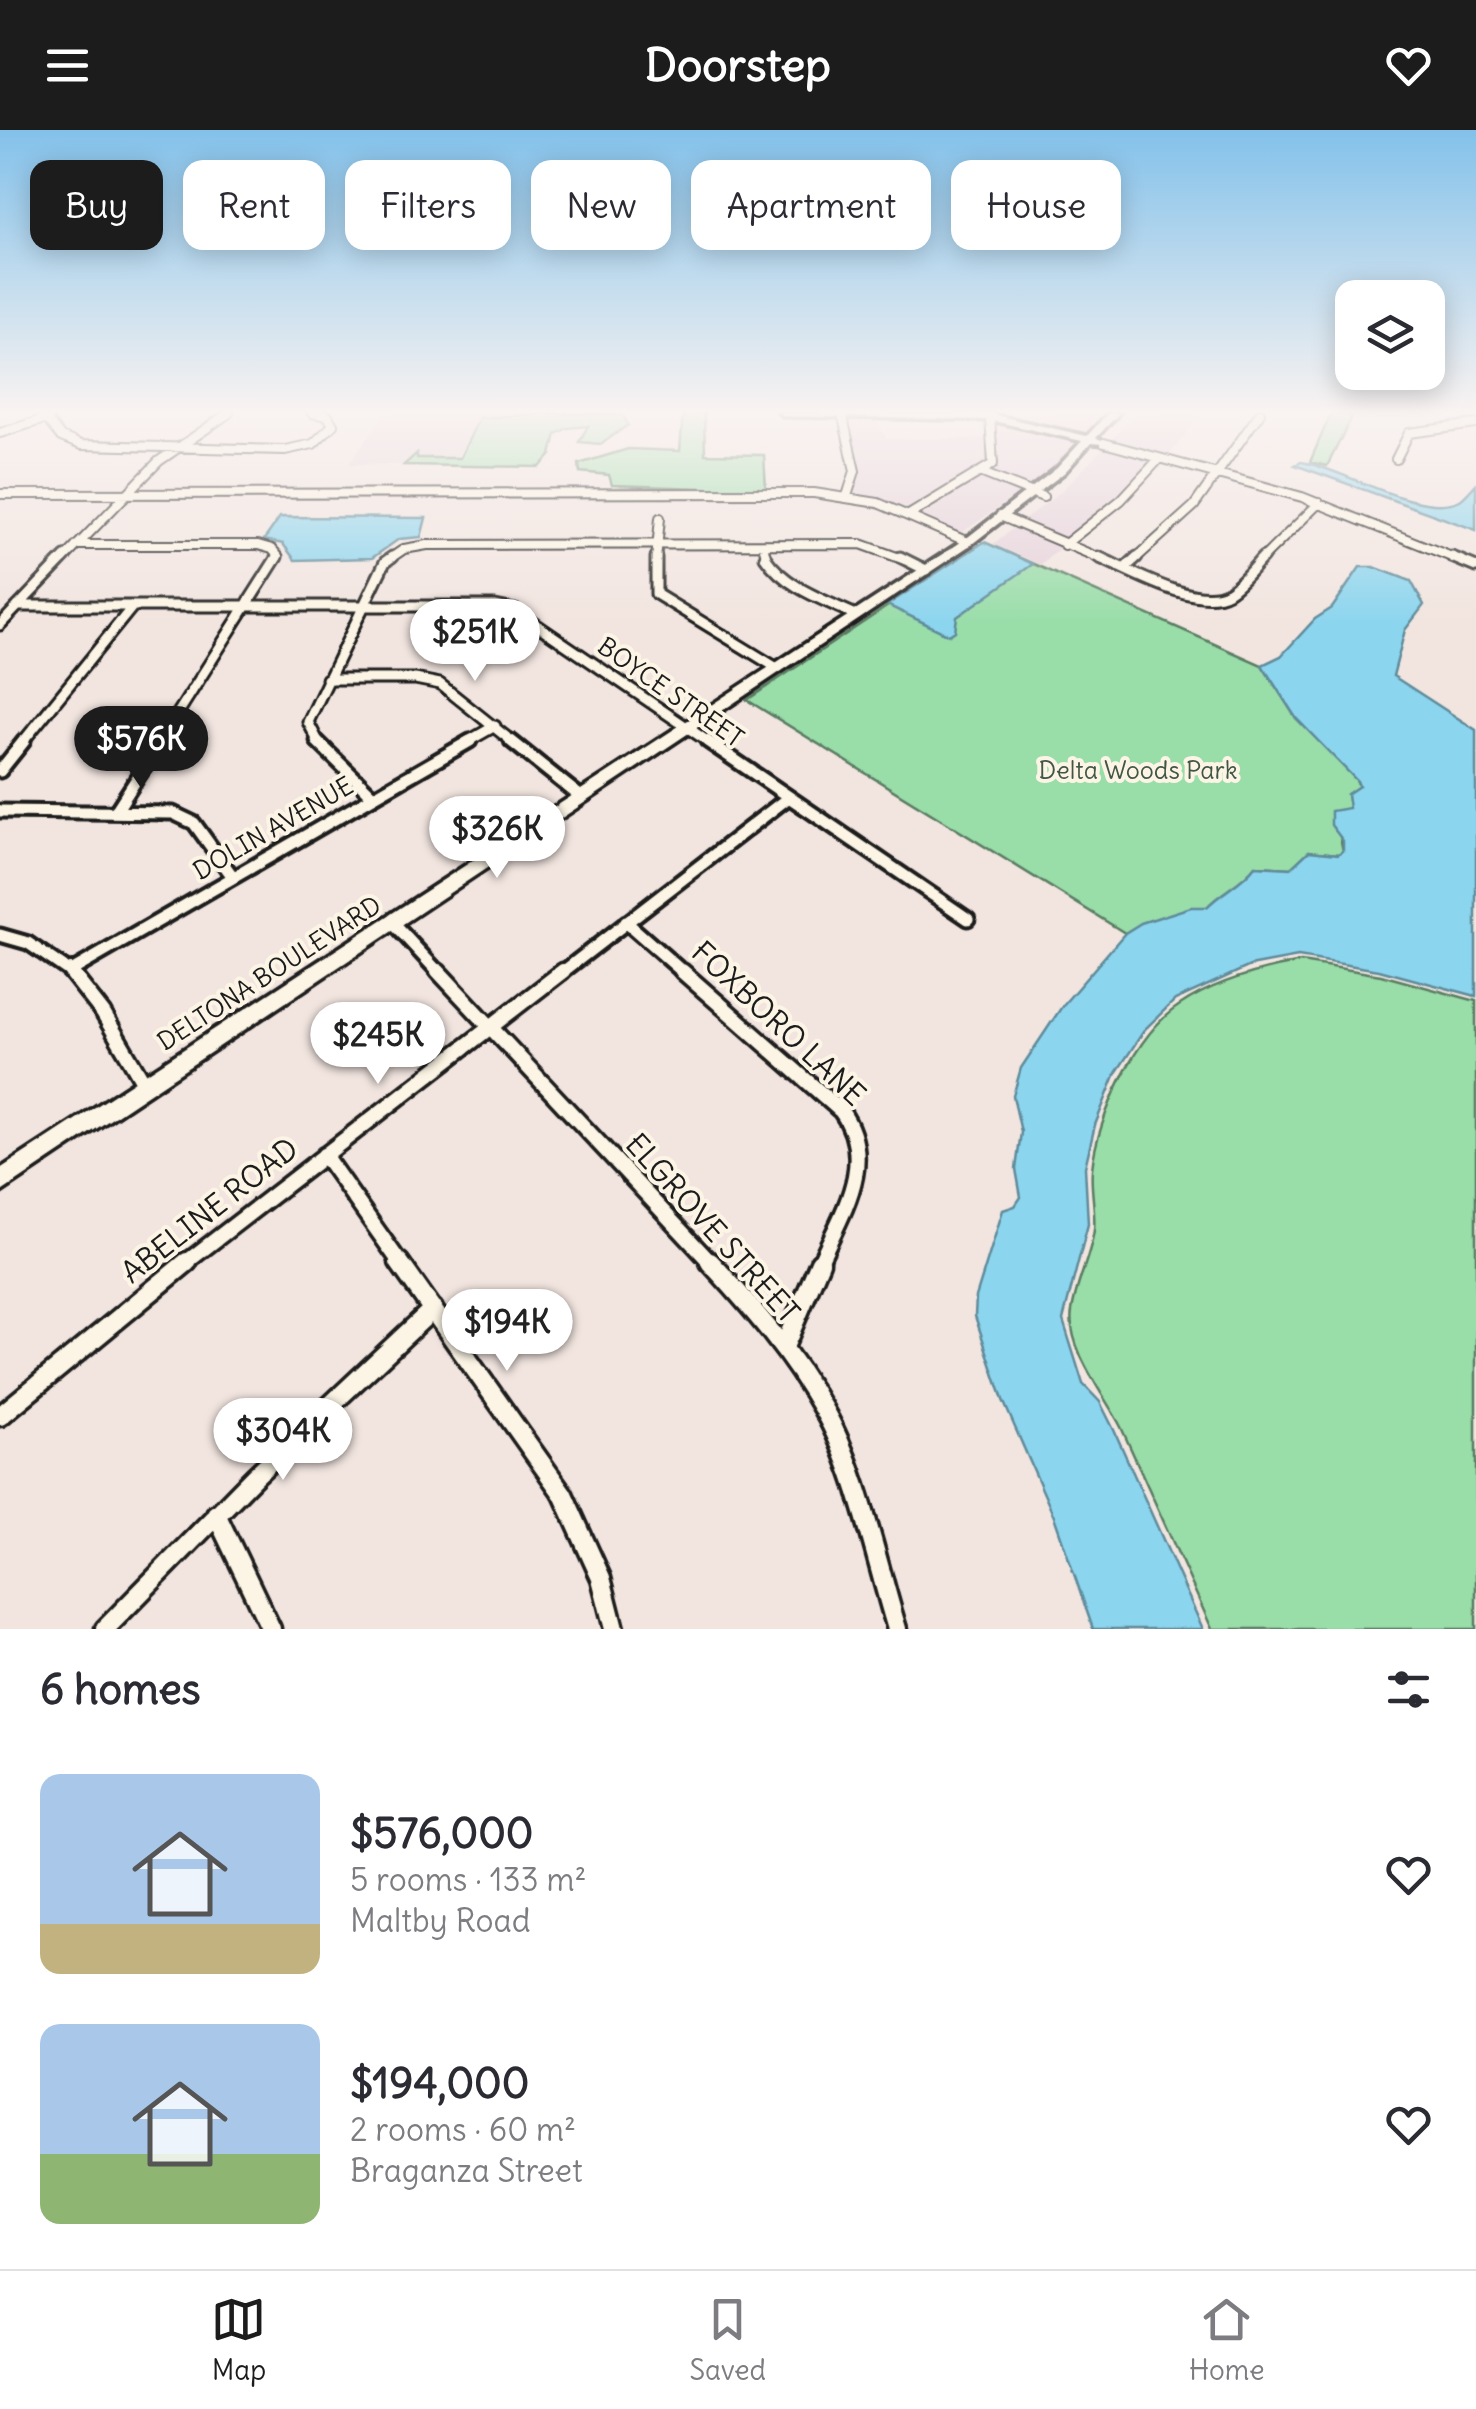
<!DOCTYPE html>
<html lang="en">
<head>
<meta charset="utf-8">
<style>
  body { margin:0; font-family:Delius,sans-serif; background:#f7f7f7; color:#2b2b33; height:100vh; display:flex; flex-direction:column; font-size:38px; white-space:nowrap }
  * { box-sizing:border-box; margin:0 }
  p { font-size:32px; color:#7c7c81 }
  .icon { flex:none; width:55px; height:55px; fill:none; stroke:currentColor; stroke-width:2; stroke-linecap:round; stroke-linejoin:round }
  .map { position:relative; height:1499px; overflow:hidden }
  .side { display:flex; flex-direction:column; background:#fff; flex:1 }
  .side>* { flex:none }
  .banner { position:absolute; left:30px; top:30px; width:1418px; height:90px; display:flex; gap:20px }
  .fabs { position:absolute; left:1335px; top:150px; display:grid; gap:20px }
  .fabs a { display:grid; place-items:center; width:110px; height:110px; border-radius:20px; background:#fff; box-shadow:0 5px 25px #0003; font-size:50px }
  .price { position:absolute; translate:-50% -85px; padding:0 22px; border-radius:35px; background:#fff; color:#222; font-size:32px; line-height:65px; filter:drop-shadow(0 2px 5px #0008) }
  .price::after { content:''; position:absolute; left:50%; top:60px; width:30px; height:22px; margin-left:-15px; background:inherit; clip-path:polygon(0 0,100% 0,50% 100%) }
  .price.active { background:#1c1c1c; color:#fff }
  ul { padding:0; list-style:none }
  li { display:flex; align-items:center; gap:30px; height:250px; padding:0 40px }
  li span { display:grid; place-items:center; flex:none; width:280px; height:200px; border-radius:20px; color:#555 }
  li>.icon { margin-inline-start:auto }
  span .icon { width:120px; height:120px; fill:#fffc; stroke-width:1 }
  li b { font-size:42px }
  h2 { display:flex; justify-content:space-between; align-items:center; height:120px; padding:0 40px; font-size:42px }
  .tag { padding:0 35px; border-radius:20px; background:#fff; box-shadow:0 5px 25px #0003; font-size:35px; line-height:90px }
  .tag.active { background:#1c1c1c; color:#fff }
  header { display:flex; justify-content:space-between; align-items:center; height:130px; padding:0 40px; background:#1c1c1c; color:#fff; font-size:45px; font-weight:800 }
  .dock { display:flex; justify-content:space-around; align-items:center; height:140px; border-top:2px solid #e1e1e2; background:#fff; font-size:28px; color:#7c7c81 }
  .dock a { display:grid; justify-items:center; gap:5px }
  .dock .active { color:#1c1c1c }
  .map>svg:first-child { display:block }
</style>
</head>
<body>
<header><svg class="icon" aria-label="menu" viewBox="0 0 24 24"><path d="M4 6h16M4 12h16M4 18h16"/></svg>Doorstep<svg class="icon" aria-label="heart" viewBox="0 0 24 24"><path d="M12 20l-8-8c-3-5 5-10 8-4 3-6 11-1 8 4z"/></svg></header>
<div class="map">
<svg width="1476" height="1499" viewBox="0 0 1476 1499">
  <rect width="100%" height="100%" fill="#f2e5e0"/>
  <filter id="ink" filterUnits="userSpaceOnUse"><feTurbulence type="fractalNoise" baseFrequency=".01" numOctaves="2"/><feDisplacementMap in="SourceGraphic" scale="20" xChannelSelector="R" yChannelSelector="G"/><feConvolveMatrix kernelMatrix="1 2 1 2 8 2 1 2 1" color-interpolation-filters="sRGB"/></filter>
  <g filter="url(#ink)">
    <path fill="#e6d2db" d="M385 283H555L479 288 460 328 424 329 416 328V324L404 335 349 334Z
      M1000 283H1105L1085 307 997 287Z
      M1137 283H1202L1169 325 1040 435 993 414 1063 360Z
      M835 288H875L887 309 997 308 994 289 1083 310 1064 334 958 405 842 362 853 354 857 341 844 290Z"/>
    <path fill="#99dda9" stroke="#5a7c62" stroke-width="2.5" d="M555 283 623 285 628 295 601 314 579 312 588 296 568 298 556 304 551 325 540 337 404 335 417 323V328H460L479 288Z
      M683 283H704L705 324 764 325 766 360 612 355 609 345 580 342 579 334 628 319 680 321Z
      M1331 283H1354L1327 336 1310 332Z
      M984 412 1262 535 1296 588 1355 647 1359 656 1347 665 1350 678 1339 702 1343 721 1338 724 1309 721 1291 738 1255 736C1243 753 1221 762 1207 777 1181 781 1150 788 1125 803L747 570Z
      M1301 832 1381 845 1476 871V1499H1212L1121 1297C1105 1266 1066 1217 1072 1181 1076 1153 1090 1128 1094 1100 1096 1080 1090 1059 1092 1039 1097 988 1136 903 1180 875 1214 852 1262 839 1301 832Z"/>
    <path fill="#8cd5ee" stroke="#5f8b9a" stroke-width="2.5" d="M1301 332C1343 338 1421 389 1460 370 1466 366 1471 359 1476 354V400L1295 335Z
      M280 387 426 388 421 407 399 409 372 428 295 430 283 414 264 410Z
      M984 412 1033 434 957 487 955 501 949 505 887 475Z
      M1360 437H1374L1411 451 1424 475 1405 500 1393 546 1476 600V866L1379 840 1298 827 1250 836 1175 870 1145 899 1116 943 1095 995 1085 1037 1088 1094 1063 1190 1083 1254 1100 1272 1114 1300 1203 1499H1093L1055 1389 1003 1270 975 1186 976 1167 1003 1080 1015 1076 1021 1067 1016 1039 1021 1002 1013 966 1021 938 1063 875 1125 803 1141 793 1191 777H1207C1221 762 1243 753 1255 736L1291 738 1309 721 1338 724 1343 721V711L1331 695V681L1349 678 1347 664 1359 656 1357 651 1296 588 1262 535 1281 526 1315 489 1332 478Z"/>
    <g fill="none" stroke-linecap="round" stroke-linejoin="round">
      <defs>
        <path id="street-far4" d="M41 283 61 307 81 315 285 320 313 314 333 295 328 286 312 283
          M842 283 855 341 847 366
          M0 303 48 288
          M1104 313 1302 367 1459 430
          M1396 329 1409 303 1476 294
          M980 342 1043 367
          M0 364 814 363 878 373 968 412
          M909 385 993 334 990 287
          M1000 386 1104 430
          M77 415H258L272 419 278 426 275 430
          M763 415 767 430
          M1064 415 1121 370 1159 329
          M63 430 159 331 229 283
          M388 430 404 419 427 415 861 414 905 430
          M656 430 660 388
          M1134 430 1194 376 1260 283
          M1261 430 1319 373"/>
        <path id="street-far3" d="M656 427V464L777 538
          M765 427C786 458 824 470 856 485
          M900 427 926 440
          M1098 427C1129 440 1197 480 1228 462 1241 454 1253 438 1263 427
          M1452 427 1476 437
          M1124 439 1137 427
          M18 476H495L515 480 710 613
          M0 495 65 427
          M327 549H415L440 554 514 613
          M22 613 133 476
          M159 613 277 427
          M319 613 308 592 385 432 392 427
          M465 613 495 596"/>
        <path id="street-far2" d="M317 611 373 666
          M511 611 581 667
          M707 611 968 789
          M0 641 24 611
          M0 681 173 683 194 693 233 747
          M116 681 161 611
          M392 792 440 844
          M626 792 685 844
          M0 805 28 813 73 844
          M73 840 470 611
          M560 844 789 667"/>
        <path id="street-far1" d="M70 841 103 883 145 955
          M438 841 712 1134
          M682 841 841 981C878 1032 841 1084 819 1134
          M324 1025 401 1134
          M184 1134 563 841"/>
        <path id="street" d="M399 1132 563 1364 601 1448 614 1499
          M710 1132C752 1177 793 1225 823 1279 858 1339 876 1431 897 1499
          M784 1217 820 1132
          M0 1286 187 1132
          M216 1384 271 1499
          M105 1499 255 1346 433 1179"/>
        <path id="secondary" d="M779 283 990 284 1087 306 1108 283H1119L1096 308 1102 310V314L1091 313 1065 342 972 414 0 1063V1039L964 410 1057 338 1082 311 990 290 784 286Z"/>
      </defs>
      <use href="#street-far4" stroke="#1c1c1c" stroke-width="12"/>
      <use href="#street-far3" stroke="#1c1c1c" stroke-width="15"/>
      <use href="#street-far2" stroke="#1c1c1c" stroke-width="19"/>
      <use href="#street-far1" stroke="#1c1c1c" stroke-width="21"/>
      <use href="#street" stroke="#1c1c1c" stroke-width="25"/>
      <use href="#secondary" stroke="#1c1c1c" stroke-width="7"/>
      <use href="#street-far4" stroke="#fcf5e5" stroke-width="8"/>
      <use href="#street-far3" stroke="#fcf5e5" stroke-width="9"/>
      <use href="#street-far2" stroke="#fcf5e5" stroke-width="11"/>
      <use href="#street-far1" stroke="#fcf5e5" stroke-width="14"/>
      <use href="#street" stroke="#fcf5e5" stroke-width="18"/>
      <use href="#secondary" fill="#fcf5e5" fill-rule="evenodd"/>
    </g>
  </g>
  <linearGradient id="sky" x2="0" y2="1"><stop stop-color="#83c1ea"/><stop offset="0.57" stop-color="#f9f3f1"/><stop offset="1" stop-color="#f9f3f1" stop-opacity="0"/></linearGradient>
  <rect width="1476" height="493" fill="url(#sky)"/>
  <g text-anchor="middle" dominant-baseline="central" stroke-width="8" stroke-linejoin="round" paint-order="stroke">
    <g font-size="25" fill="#1c1c1c" stroke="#fcf5e5">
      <text transform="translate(671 562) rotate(35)">BOYCE STREET</text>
      <text transform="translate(273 698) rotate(-30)">DOLIN AVENUE</text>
      <text transform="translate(269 843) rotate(-33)">DELTONA BOULEVARD</text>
    </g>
    <g font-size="25" fill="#425646" stroke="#fcf5e5">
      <text x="1138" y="640">Delta Woods Park</text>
    </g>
    <g font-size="30" fill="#1c1c1c" stroke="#fcf5e5">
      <text transform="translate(779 893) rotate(43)">FOXBORO LANE</text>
      <text transform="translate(209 1080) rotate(-38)">ABELINE ROAD</text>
      <text transform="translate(713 1098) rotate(48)">ELGROVE STREET</text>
    </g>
  </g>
</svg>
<div class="fabs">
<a><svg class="icon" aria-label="layers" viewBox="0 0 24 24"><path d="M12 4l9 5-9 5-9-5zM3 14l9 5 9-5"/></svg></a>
</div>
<b class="price" style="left:475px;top:554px">$251K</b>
<b class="price active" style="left:141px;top:661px">$576K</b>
<b class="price" style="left:497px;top:751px">$326K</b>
<b class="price" style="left:378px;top:957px">$245K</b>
<b class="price" style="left:507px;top:1244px">$194K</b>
<b class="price" style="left:283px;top:1353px">$304K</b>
<div class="banner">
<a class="tag active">Buy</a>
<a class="tag">Rent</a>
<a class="tag">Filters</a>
<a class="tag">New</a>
<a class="tag">Apartment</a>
<a class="tag">House</a>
</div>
</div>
<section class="side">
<h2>6 homes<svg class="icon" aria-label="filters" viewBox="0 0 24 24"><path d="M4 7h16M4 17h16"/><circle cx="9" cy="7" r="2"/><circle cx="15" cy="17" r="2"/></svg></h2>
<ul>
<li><span style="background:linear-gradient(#a9c7e8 75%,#c2b280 0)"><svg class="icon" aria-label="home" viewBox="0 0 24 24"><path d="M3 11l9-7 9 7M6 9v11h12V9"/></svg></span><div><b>$576,000</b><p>5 rooms · 133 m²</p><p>Maltby Road</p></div><svg class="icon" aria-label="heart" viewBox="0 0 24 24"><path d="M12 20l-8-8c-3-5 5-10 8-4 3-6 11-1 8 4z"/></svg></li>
<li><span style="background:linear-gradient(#a9c7e8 65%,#8fb573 0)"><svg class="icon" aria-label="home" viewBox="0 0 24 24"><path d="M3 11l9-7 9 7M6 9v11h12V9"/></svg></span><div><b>$194,000</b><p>2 rooms · 60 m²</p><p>Braganza Street</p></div><svg class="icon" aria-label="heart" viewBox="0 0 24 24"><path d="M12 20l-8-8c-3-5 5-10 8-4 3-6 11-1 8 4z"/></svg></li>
</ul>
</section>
<nav class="dock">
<a class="active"><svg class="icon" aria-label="map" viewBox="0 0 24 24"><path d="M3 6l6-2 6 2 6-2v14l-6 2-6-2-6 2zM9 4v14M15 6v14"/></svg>Map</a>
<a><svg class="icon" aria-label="saved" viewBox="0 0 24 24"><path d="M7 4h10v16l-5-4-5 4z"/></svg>Saved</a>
<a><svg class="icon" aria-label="home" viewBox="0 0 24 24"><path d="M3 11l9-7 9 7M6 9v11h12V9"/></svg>Home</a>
</nav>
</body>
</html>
